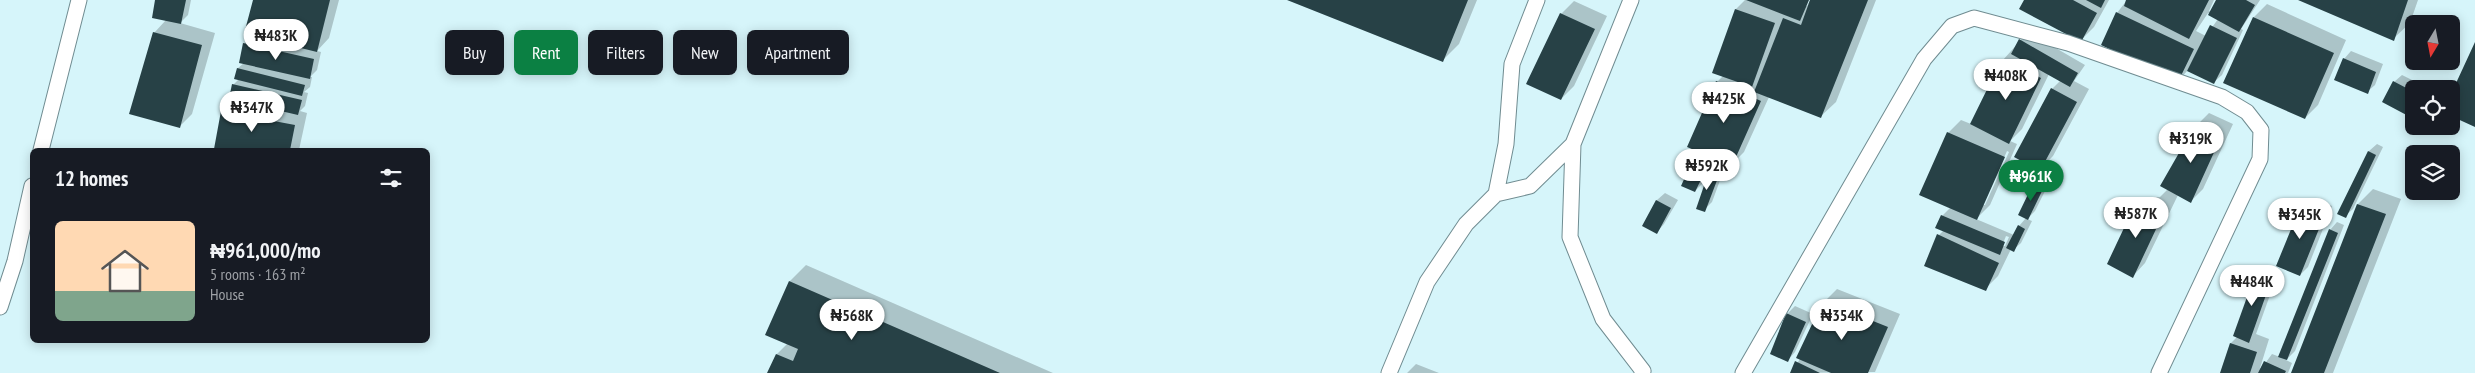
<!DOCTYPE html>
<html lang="en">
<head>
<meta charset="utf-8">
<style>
  body { margin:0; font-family:"PT Sans Narrow",sans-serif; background:#20242c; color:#f1f3f6; height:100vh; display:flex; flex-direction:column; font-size:19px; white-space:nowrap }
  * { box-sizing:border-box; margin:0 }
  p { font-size:16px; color:#9ea1a6 }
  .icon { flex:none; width:28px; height:28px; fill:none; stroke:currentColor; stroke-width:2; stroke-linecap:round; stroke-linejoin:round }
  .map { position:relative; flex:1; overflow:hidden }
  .side { position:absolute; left:30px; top:148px; width:400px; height:195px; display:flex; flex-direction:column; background:#171b24; border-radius:8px; box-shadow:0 2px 12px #0003 }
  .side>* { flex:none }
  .hud { position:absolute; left:445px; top:30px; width:475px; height:45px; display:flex; gap:10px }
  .needle { width:32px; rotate:190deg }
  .tools { position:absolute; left:2405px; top:15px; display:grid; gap:10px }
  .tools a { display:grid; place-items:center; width:55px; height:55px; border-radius:8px; background:#171b24; box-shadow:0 2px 12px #0003; font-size:25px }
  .price { position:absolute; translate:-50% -42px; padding:0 11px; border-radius:18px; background:#fff; color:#222; font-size:16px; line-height:32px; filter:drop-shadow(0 1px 2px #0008) }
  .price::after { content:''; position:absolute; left:50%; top:30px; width:15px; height:11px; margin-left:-8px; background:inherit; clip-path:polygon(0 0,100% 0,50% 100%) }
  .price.on { background:#0b8043; color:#fff }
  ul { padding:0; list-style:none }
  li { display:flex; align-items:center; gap:15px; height:125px; padding:0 25px }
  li+li { border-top:1px solid #363941 }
  li span { display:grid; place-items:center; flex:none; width:140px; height:100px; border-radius:8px; color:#555 }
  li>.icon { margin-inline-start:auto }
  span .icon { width:60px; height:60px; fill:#fffc; stroke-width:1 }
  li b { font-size:21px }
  h2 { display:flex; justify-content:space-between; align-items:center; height:60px; padding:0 25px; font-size:21px }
  .chip { padding:0 18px; border-radius:8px; background:#171b24; box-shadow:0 2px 12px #0003; font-size:18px; line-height:45px }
  .chip.on { background:#0b8043; color:#fff }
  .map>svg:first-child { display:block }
</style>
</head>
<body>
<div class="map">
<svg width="2475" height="373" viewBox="0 0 2475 373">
  <rect width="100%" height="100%" fill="#d6f5fa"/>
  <path fill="#0003" fill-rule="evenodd" d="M157 0H191L188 15 180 23 215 33 192 114 179 127 154 33 166 20Z
    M254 0H339L329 38 317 51 321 52 317 70 310 77H312L310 87 304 92 308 93 305 106 300 111 307 113 299 150H226L215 148 222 112 235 99 233 85 239 79 238 68 244 63V44L253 35Z
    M1290 0H1477L1459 44 1443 60Z
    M1745 0H1807L1805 6H1807L1810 0H1876L1836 102 1820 117 1769 97 1744 152 1731 165 1714 157 1703 183 1695 191 1696 156 1701 151 1717 82 1723 76 1714 72 1736 9Z
    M2025 0H2109L2094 27 2081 40Z
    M2127 0H2214L2209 11 2211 12 2218 0H2260L2241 29 2243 30 2222 75 2214 82 2188 70 2178 81 2117 13ZM2208 13 2218 19 2206 36 2196 31Z
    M2302 0H2418L2410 23 2393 39Z
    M1574 1 1607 16 1574 86 1561 99V14Z
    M2267 4 2346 40 2318 105 2305 118 2254 17Z
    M2028 32 2085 65 2074 81 2089 89 2053 156 2040 169 2052 89 2060 81 2049 74 2022 129 2010 141 2017 144 1990 205 1976 219 2014 235 2019 226 2026 218 2020 215 2034 184 2042 177 2050 181 2035 211 2027 219 2032 221 2021 243 2013 250 2011 249 1998 276 1985 289 1939 235 1944 230 1942 216 1951 207 1948 133 1961 120 1971 124 2003 60ZM2007 151 2009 152 1985 205H1983ZM2006 236 2009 237 2005 246H2002Z
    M2351 51 2383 64 2375 85 2367 92 2344 59Z
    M2402 75 2430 89H2414V117L2394 82Z
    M2209 113 2233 124 2203 189 2190 202 2178 195 2145 263 2133 276V211L2147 198 2160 197 2168 189 2196 126Z
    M2377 144 2383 147 2353 209 2345 216 2339 213 2369 151Z
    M1718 164 1725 167 1712 202 1704 210 1710 172Z
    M2373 189 2401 199 2333 373H2292L2358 204Z
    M1665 193 1678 200 1664 224 1657 232 1644 225 1657 200Z
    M2310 198 2332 206 2308 267 2300 275 2278 265 2302 205Z
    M2337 222 2344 225 2295 351 2286 360 2292 363 2288 373H2221L2231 343 2237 337 2257 273 2265 265 2279 270 2256 334 2269 339 2260 368 2261 369 2272 354 2280 357 2330 230Z
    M806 265 1053 373H769L777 354 788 343 790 281Z
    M1837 289 1900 314 1875 372 1791 373 1800 359 1824 302Z
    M1795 306 1813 314 1795 352 1788 360 1787 314Z
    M1416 364 1439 373H1407Z"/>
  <path fill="#274146" d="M155 0H186L181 24 152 18Z
    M253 0H330L317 52 244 34Z
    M1287 0H1468L1443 62Z
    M1746 0H1809L1800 21Z
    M1810 0H1868L1821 118 1754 92 1783 18 1801 25Z
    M2024 0H2073L2097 13 2081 42 2019 9Z
    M2086 0H2105L2101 8Z
    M2126 0H2209L2189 39 2124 6Z
    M2216 0H2246L2255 5 2239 32 2208 15Z
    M2298 0H2408L2394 41Z
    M1735 9 1775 23 1752 87 1712 73Z
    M2116 12 2194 49 2178 82 2101 45Z
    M1560 13 1595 29 1561 100 1526 84Z
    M2253 17 2334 53 2305 119 2223 83Z
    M2210 25 2237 38 2214 84 2187 71Z
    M153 32 202 45 180 128 129 114Z
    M2019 39 2078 73 2070 87 2011 54Z
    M2475 42V127L2451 116V94Z
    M243 43 314 59 310 79 239 63Z
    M2343 58 2376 72 2368 94 2334 80Z
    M2002 59 2041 78 2009 144 1970 124Z
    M237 68 305 85 302 96 234 79Z
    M1716 81 1761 101 1732 166 1687 147Z
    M2393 81 2414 92V119L2382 102Z
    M232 84 302 100 298 115 229 99Z
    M2051 88 2077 102 2040 171 2014 157Z
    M221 111 295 125 290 150 214 149Z
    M2195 125 2221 137 2191 203 2160 186Z
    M1947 132 2005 157 1977 220 1919 195Z
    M2368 151 2376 155 2346 218 2337 214Z
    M1695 155 1710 161 1695 192 1681 186Z
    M1709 171 1719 175 1705 212 1696 209Z
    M2033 184 2043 189 2028 220 2018 215Z
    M1656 200 1671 208 1657 234 1642 226Z
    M2154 202 2166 208 2133 278 2107 264 2132 211 2145 210Z
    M2357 204 2386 214 2324 373H2291Z
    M2301 205 2325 214 2300 276 2276 266Z
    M1941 215 2005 242 2000 255 1935 228Z
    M2018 225 2025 229 2014 252 2006 248Z
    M2329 229 2338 233 2287 360 2278 357Z
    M1937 234 1999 263 1986 291 1924 266Z
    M2256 272 2272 278 2249 343 2233 336Z
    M789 281 1000 373H767L776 354 793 361 798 349 765 335Z
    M1823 301 1888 327 1868 373H1831L1796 358Z
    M1786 313 1806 322 1788 362 1770 354Z
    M2230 343 2257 352 2250 373H2220Z
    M1795 361 1820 373H1790Z
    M2264 361 2286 371 2285 373H2258Z"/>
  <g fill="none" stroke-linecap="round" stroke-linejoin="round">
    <defs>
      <path id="service" d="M1537 0 1512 64 1506 144 1496 194 1530 186 1573 144
        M1631 0 1573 144 1570 237 1603 319 1643 371 1642 373
        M41 150 79 0
        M0 307 15 261 32 186
        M1389 373 1427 282 1466 224 1496 194
        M1743 373 1924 59 1952 26 1974 18 2068 43 2222 97 2247 112 2261 130 2260 159 2159 373"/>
    </defs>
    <use href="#service" stroke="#708c91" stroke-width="17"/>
    <use href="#service" stroke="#fff" stroke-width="15"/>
  </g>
</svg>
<div class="tools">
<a><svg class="needle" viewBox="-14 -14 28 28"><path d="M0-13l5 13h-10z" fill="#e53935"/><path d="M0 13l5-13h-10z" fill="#9ea1a6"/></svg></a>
<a><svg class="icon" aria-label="locate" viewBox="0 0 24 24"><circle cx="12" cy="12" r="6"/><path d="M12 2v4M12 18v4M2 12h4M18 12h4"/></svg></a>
<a><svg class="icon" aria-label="layers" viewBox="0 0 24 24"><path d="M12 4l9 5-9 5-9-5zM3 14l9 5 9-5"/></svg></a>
</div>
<b class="price" style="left:276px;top:61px">₦483K</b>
<b class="price" style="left:2006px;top:101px">₦408K</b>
<b class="price" style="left:1724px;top:124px">₦425K</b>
<b class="price" style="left:252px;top:133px">₦347K</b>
<b class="price" style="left:2191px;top:164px">₦319K</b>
<b class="price" style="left:1707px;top:191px">₦592K</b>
<b class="price on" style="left:2031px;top:202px">₦961K</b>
<b class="price" style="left:2136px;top:239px">₦587K</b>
<b class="price" style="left:2300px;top:240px">₦345K</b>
<b class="price" style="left:2252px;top:307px">₦484K</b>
<b class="price" style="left:852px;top:341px">₦568K</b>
<b class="price" style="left:1842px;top:341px">₦354K</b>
<div class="hud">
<a class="chip">Buy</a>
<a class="chip on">Rent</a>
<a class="chip">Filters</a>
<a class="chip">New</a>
<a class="chip">Apartment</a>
</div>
<section class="side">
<h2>12 homes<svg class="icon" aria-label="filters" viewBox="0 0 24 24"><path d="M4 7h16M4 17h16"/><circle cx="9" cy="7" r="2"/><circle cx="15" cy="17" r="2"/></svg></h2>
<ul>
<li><span style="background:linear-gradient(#ffd9b3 70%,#7fa58c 0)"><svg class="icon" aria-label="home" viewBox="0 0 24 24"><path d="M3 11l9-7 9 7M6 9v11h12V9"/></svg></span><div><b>₦961,000/mo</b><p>5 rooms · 163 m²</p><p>House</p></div></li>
</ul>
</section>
</div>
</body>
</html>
